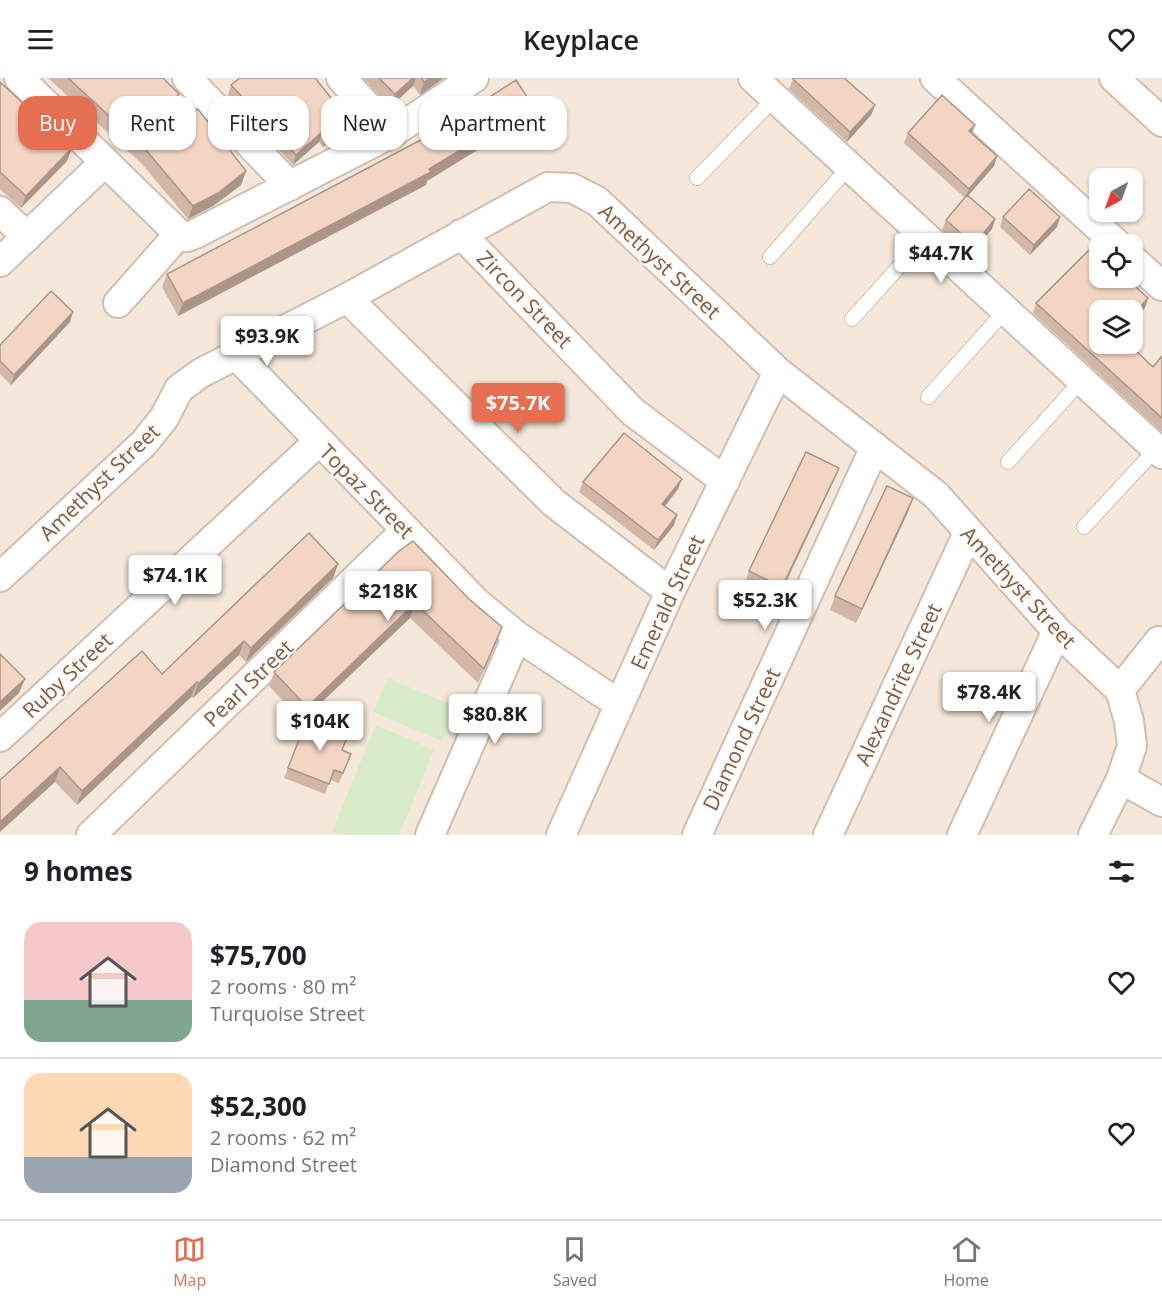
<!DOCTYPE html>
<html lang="en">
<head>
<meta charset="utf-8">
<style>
  body { margin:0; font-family:"Open Sans",sans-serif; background:#f6f6f6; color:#202124; height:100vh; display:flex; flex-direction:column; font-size:22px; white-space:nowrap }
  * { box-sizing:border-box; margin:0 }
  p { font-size:20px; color:#757577 }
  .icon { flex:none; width:33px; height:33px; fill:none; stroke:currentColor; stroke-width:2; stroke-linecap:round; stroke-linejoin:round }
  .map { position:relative; height:757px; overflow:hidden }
  .details { display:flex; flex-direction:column; background:#fff; flex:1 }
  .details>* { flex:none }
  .top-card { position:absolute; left:18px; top:18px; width:600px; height:54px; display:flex; gap:12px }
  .needle { width:39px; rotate:221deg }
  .buttons { position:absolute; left:1089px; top:90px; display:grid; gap:12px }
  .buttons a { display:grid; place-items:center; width:54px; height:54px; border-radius:12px; background:#fff; box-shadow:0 2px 4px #0004; font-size:30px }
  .price { position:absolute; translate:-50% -51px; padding:0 14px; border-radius:6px; background:#fff; color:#222; font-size:20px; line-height:39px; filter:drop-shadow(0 2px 3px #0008) }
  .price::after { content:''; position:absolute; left:50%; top:36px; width:18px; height:14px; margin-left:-9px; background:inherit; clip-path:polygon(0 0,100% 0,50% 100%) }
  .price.current { background:#e76f51; color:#fff }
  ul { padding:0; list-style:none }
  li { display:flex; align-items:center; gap:18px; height:150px; padding:0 24px }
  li+li { border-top:2px solid #e0e0e0 }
  li span { display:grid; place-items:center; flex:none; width:168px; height:120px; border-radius:18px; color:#555 }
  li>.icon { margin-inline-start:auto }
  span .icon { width:72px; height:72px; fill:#fffc; stroke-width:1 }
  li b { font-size:26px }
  h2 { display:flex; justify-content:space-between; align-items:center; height:72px; padding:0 24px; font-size:26px }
  .chip { padding:0 21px; border-radius:18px; background:#fff; box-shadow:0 2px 4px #0004; font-size:21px; line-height:54px }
  .chip.current { background:#e76f51; color:#fff }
  header { display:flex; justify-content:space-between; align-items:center; height:78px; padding:0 24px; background:#fff; font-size:27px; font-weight:600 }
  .tabs { display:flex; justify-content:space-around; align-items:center; height:84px; border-top:2px solid #e0e0e0; background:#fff; font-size:16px; color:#757577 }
  .tabs a { display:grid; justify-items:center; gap:3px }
  .tabs .current { color:#e76f51 }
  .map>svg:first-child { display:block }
</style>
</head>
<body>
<header><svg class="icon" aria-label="menu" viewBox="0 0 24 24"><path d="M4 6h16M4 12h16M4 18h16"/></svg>Keyplace<svg class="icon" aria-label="heart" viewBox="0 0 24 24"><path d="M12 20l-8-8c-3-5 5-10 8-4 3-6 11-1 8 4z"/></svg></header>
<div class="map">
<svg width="1162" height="757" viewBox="0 0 1162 757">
  <rect width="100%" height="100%" fill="#fdf6ec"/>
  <path fill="#f5e8da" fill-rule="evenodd" d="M0 0H1162V757H0ZM1100 100H1132V134H1100ZM1100 166H1132V200H1100ZM1100 232H1132V266H1100Z"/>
  <path fill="#d8ecc9" d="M388 600 456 629 442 663 373 634Z
    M376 647 434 672 399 757H342L332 753Z"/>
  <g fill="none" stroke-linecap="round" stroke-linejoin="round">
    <defs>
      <path id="service" d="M697 100 775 20
        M770 179 848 90
        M852 241 925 160
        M928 319 1005 233
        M1008 384 1081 303
        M1084 449 1156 371"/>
      <path id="minor" d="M19 0 179 156
        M187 0 290 108
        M341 0 392 55
        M753 0 1162 376
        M935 0 1117 166
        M1114 0 1162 44
        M0 133 27 159
        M461 156 633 334 725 403
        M1132 181 1162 208
        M0 184 105 84
        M347 220 554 425 670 514
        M118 225 179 156 187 159 195 156 392 55 474 0
        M237 278 476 524 517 558 619 626
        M0 499 144 365 164 340 179 311 201 295 347 220 548 109 572 110 597 123 778 294 936 417 1057 553 1120 612 1129 643 1132 668 1121 701 1093 757
        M1120 612 1159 563
        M0 659 318 364
        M1121 701 1162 724
        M91 757 405 453
        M430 757 517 558
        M561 757 670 514 778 294
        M697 757 875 369
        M828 757 968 455
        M962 757 1057 553"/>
    </defs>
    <use href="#service" stroke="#d1beb0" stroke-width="16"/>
    <use href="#minor" stroke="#d1beb0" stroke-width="32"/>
    <use href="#service" stroke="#fff" stroke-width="14"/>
    <use href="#minor" stroke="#fff" stroke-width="28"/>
  </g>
  <path fill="#d1b7a8" d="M48 0H163L179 16 174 29 171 33 182 44 246 93 241 107 213 128 188 141 141 85Z
    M363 0H444L420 17 413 8 390 29Z
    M793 1 875 27 871 37 847 64 789 11Z
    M0 4 67 83 21 130 0 111Z
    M231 7 345 52 323 69 319 64 293 87 228 17Z
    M528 41 427 103 426 107 178 238 162 209 167 196Z
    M975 47 972 56 997 78 994 88 968 118 995 141 992 151 970 177 942 152 946 142 965 120 904 65 908 55Z
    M1003 139 1057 149 1030 177 1000 149Z
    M1036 225 1145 230 1100 266 1153 289 1162 278V354L1033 235Z
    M70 244 11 307 0 296V267Z
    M839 390 833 404 777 523 744 507 749 493Z
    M583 404 678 411 665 428 674 447 654 472 579 414Z
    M913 420 908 434 856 545 830 532 835 518Z
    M399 473 469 521 502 549 478 605 410 540 302 643 269 608 274 594Z
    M338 486 333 500 246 584 239 577 193 620 191 619 77 727 55 704 0 702 162 596Z
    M307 641 342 672 347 686 339 705 330 702 325 716 284 700Z"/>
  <path fill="#aa9588" d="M413 0H416L413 8 390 29 395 16Z
    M430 0H444L420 17 424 4Z
    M179 16 174 29 162 42 167 29Z
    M875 27 871 37 847 64 850 54Z
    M533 28 528 41 427 103 426 107 178 238 183 225 429 91Z
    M349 42 345 52 323 69 327 60Z
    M975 47 971 57 969 53Z
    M322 54 319 64 293 87 296 77Z
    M72 70 67 83 21 130 26 118Z
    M997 78 994 88 965 121 969 111Z
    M246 93 241 107 213 128 188 141 193 128Z
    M1060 139 1057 149 1030 177 1034 167Z
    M995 141 992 151 970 177 974 167Z
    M1148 220 1145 230 1132 244V238Z
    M73 234 70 244 11 307 14 297Z
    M839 390 833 404 777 523 782 509Z
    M682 401 678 411 659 436 662 426Z
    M913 420 908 434 856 545 862 531Z
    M677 437 674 447 654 472 658 462Z
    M338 486 333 500 246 584 251 570Z
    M415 525 410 540 302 643 307 629Z
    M502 549 497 563 478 605Z
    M244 563 239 577 193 620 198 606Z
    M25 601 19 615 0 633V624Z
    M197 604 191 619 77 727 82 713Z
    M60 689 55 704 0 754V744Z"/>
  <path fill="#f3d5c3" stroke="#aa9588" stroke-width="1.5" d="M68 0H163L179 16 167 29 182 44 198 31 246 93 218 115 193 128 146 72Z
    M240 0H315L349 42 327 60 322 54 296 77 231 7Z
    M379 0H413L395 16Z
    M421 0H430L424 4Z
    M793 0H844L875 27 850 54 793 1Z
    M516 2 533 28 429 91 431 94 183 225 167 196 432 56Z
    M0 4 72 70 26 118 0 94Z
    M942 17 975 47 969 53 997 78 969 111 908 55Z
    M1029 111 1060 139 1034 167 1003 139Z
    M967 117 995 141 974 167 946 142Z
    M1092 169 1100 176V200H1126L1148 220 1132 238V232H1100V266H1129L1153 289 1162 278V340L1036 225Z
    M51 213 73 234 14 297 0 283V267Z
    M624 355 682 401 662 426 677 437 658 462 583 404Z
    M806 374 839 390 782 509 749 493Z
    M887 408 913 420 862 531 835 518Z
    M309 455 338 486 251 570 244 563 198 606 197 604 82 713 60 689 0 744V702L142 573 162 596Z
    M413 463 469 521 502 549 484 591 415 525 307 629 274 594 399 473Z
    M0 576 25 601 0 624Z
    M307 641 348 657 342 672 351 676 343 695 334 692 329 706 288 690Z"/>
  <g text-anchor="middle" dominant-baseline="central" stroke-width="4.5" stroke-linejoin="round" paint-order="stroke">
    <g font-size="21" fill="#7a5c4d" stroke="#fffaf3">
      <text transform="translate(660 183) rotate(43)">Amethyst Street</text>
      <text transform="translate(525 221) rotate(46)">Zircon Street</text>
      <text transform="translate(99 404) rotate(-44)">Amethyst Street</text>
      <text transform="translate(367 413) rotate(45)">Topaz Street</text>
      <text transform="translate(1019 509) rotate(47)">Amethyst Street</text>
      <text transform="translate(667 524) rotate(-65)">Emerald Street</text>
      <text transform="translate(67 597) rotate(-43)">Ruby Street</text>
      <text transform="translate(248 605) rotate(-44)">Pearl Street</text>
      <text transform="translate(898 606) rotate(-65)">Alexandrite Street</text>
      <text transform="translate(741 661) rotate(-65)">Diamond Street</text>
    </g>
  </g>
</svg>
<div class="buttons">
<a><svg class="needle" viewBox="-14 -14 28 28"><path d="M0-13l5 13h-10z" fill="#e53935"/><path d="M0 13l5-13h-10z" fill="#757577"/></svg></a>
<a><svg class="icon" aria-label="locate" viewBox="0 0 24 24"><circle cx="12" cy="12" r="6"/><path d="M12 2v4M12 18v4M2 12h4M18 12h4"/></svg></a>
<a><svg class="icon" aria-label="layers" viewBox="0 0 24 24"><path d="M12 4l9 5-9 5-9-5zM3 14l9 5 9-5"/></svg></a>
</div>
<b class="price" style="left:941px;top:206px">$44.7K</b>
<b class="price" style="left:267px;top:289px">$93.9K</b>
<b class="price current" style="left:518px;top:356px">$75.7K</b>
<b class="price" style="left:175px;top:528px">$74.1K</b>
<b class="price" style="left:388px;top:544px">$218K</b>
<b class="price" style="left:765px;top:553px">$52.3K</b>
<b class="price" style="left:989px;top:645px">$78.4K</b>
<b class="price" style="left:495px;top:667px">$80.8K</b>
<b class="price" style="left:320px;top:674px">$104K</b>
<div class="top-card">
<a class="chip current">Buy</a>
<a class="chip">Rent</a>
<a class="chip">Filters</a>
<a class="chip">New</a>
<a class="chip">Apartment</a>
</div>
</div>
<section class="details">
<h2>9 homes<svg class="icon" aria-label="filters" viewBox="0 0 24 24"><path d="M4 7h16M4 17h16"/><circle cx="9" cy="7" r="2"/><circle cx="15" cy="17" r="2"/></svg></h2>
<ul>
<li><span style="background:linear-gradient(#f6c9c9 65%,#7fa58c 0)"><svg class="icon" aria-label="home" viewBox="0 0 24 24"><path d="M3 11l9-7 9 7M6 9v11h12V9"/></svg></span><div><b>$75,700</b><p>2 rooms · 80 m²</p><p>Turquoise Street</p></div><svg class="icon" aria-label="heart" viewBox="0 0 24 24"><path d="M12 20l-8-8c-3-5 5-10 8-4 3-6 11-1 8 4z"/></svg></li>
<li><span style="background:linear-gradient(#ffd9b3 70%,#9aa5b1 0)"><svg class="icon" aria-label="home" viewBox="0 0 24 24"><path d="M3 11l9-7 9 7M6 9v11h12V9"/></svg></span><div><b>$52,300</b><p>2 rooms · 62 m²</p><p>Diamond Street</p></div><svg class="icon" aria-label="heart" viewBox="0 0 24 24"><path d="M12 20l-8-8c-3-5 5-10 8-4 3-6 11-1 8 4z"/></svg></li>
</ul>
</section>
<nav class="tabs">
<a class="current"><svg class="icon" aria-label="map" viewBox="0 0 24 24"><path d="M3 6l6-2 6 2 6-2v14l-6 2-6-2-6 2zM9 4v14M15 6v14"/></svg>Map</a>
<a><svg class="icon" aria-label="saved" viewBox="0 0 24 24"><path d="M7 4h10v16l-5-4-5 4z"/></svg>Saved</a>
<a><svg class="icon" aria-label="home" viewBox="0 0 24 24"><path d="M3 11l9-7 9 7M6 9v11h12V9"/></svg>Home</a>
</nav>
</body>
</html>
